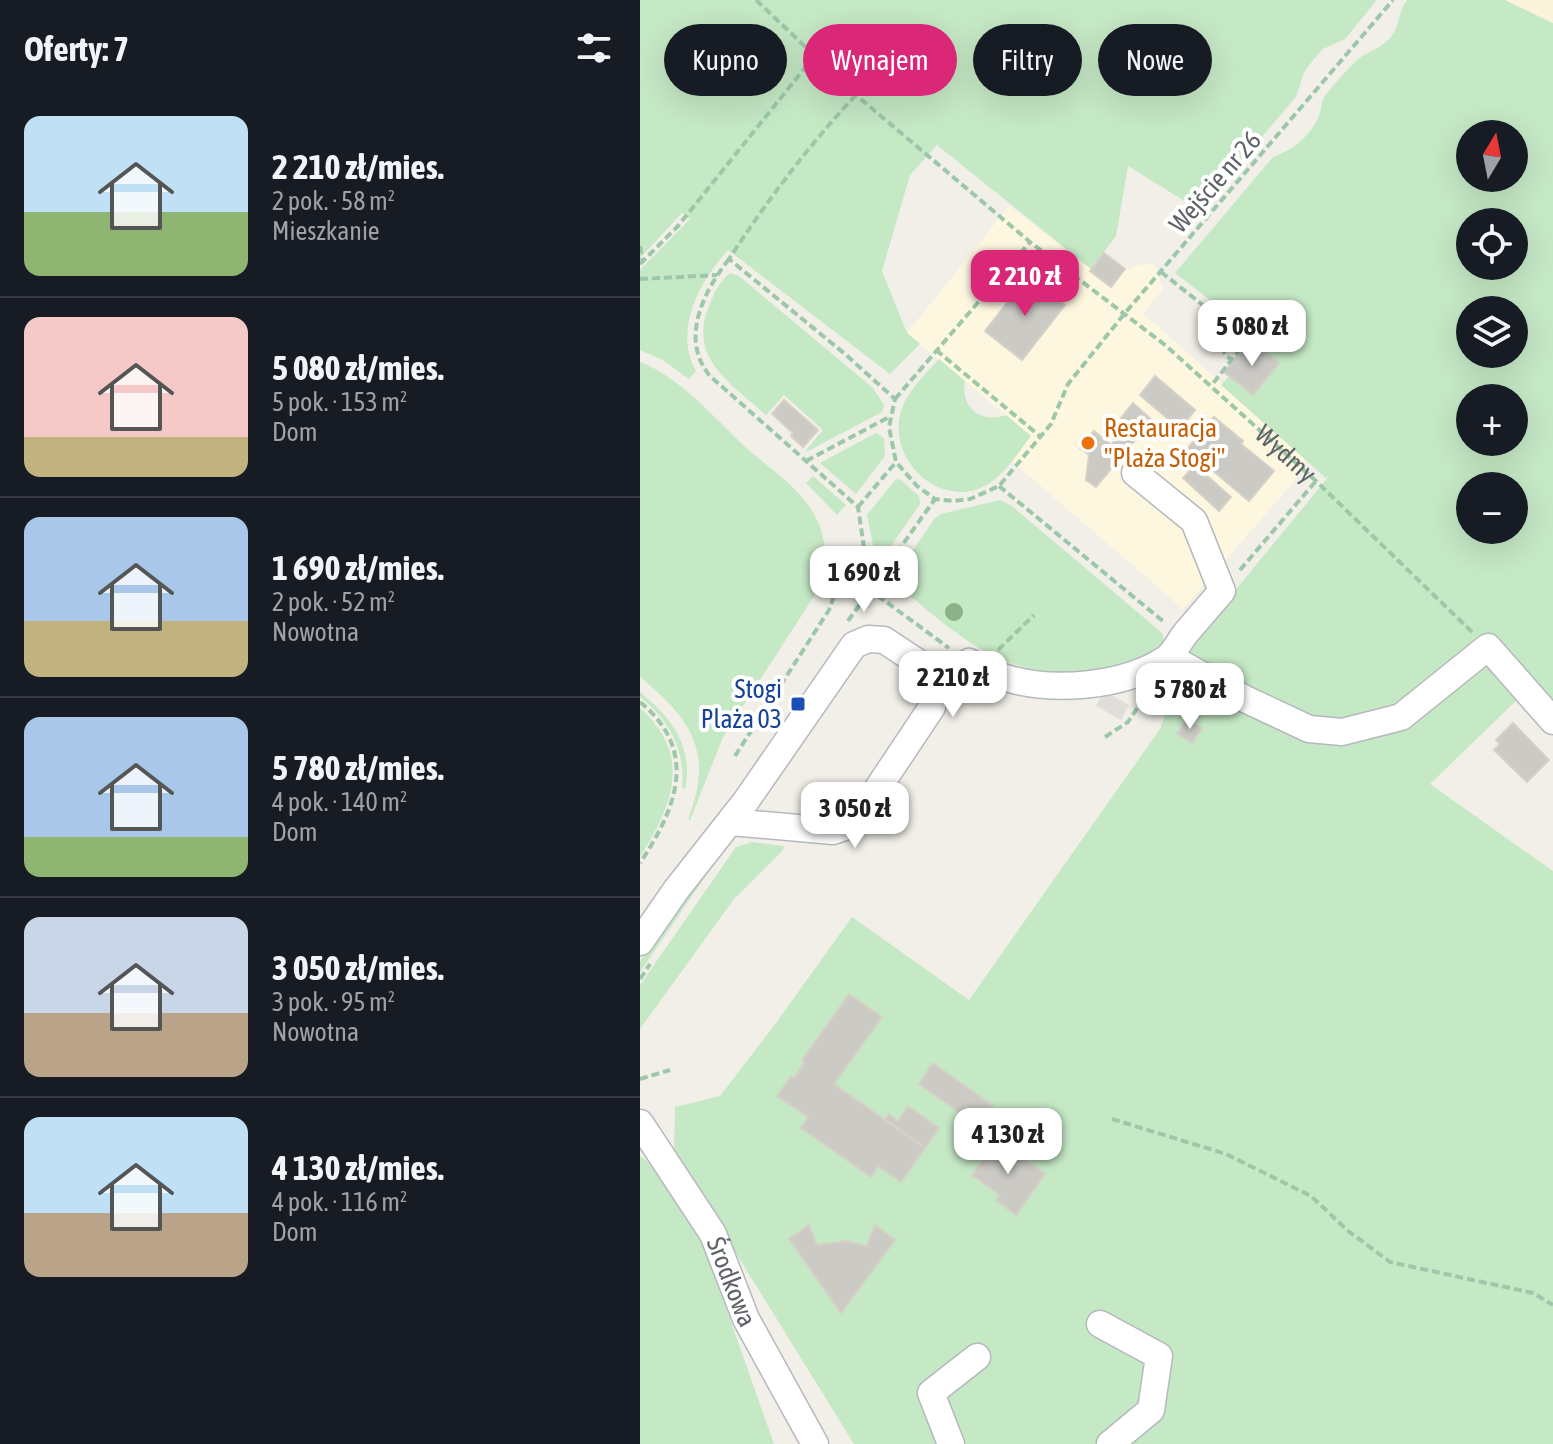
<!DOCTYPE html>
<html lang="pl">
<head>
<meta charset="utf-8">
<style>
  body { margin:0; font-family:"Asap Condensed",sans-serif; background:#20242c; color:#f1f3f6; height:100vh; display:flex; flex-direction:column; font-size:30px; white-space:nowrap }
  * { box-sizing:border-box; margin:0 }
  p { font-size:26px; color:#9ea1a6 }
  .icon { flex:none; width:44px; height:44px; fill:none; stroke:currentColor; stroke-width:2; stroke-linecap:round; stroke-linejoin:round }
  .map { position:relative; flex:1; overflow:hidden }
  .side { display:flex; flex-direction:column; background:#171b24; width:640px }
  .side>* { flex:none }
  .hud { position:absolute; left:24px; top:24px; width:760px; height:72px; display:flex; gap:16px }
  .needle { width:52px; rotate:10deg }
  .controls { position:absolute; left:816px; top:120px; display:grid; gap:16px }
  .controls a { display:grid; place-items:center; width:72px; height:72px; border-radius:50%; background:#171b24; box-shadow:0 8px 32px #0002; font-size:40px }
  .price { position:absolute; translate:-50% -68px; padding:0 18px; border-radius:16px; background:#fff; color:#222; font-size:26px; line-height:52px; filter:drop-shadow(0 2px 4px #0008) }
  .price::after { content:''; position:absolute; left:50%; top:48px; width:24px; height:18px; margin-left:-12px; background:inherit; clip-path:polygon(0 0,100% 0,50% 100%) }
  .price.current { background:#db2777; color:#fff }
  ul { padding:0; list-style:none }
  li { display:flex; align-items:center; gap:24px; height:200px; padding:0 24px }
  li+li { border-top:2px solid #363941 }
  li span { display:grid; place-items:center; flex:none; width:224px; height:160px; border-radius:16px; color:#555 }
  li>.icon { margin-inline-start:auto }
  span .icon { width:96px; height:96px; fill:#fffc; stroke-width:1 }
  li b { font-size:34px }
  h2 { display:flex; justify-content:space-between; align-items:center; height:96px; padding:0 24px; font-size:34px }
  .tag { padding:0 28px; border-radius:36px; background:#171b24; box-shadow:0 8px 32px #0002; font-size:28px; line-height:72px }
  .tag.current { background:#db2777; color:#fff }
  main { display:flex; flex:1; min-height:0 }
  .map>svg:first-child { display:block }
</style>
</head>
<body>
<main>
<section class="side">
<h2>Oferty: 7<svg class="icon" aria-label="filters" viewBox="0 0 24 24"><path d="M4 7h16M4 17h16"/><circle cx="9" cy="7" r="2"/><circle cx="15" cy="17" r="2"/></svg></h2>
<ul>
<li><span style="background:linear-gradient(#bfe0f5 60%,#8fb573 0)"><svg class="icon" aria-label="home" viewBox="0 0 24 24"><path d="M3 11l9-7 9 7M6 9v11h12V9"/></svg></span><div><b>2 210 zł/mies.</b><p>2 pok. · 58 m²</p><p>Mieszkanie</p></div></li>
<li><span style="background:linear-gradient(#f6c9c9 75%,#c2b280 0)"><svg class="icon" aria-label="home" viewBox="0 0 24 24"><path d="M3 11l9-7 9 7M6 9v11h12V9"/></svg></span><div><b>5 080 zł/mies.</b><p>5 pok. · 153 m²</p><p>Dom</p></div></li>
<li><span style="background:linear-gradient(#a9c7e8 65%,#c2b280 0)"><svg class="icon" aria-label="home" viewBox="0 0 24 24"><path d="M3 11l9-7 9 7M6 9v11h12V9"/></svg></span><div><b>1 690 zł/mies.</b><p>2 pok. · 52 m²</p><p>Nowotna</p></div></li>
<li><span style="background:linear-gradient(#a9c7e8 75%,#8fb573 0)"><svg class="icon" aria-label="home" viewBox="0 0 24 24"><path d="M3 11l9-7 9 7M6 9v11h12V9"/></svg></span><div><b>5 780 zł/mies.</b><p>4 pok. · 140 m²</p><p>Dom</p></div></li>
<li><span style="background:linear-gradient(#c9d6e8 60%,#b9a48a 0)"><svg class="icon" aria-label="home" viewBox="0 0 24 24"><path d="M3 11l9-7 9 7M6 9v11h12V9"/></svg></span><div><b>3 050 zł/mies.</b><p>3 pok. · 95 m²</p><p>Nowotna</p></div></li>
<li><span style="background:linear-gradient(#bfe0f5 60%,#b9a48a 0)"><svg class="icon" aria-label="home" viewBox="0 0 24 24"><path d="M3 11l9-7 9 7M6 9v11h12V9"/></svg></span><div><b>4 130 zł/mies.</b><p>4 pok. · 116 m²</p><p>Dom</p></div></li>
</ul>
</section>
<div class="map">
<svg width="913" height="1444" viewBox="0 0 913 1444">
  <rect width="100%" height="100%" fill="#f1efe8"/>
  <path fill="#fef7e0" d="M369 206 451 269 464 253 488 269 498 265 514 263 523 289 503 313 666 460 657 478 543 609 372 461 391 436 267 333Z"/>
  <path fill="#e0deda" d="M464 691 489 705 481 720 456 706Z"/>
  <path fill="#c5e8c5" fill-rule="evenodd" d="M0 0H737L705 39 683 49 673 60 664 72 656 97 559 210 488 166 476 236 451 269 297 145 270 175 242 271 267 333 280 344 250 374 88 250C60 281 33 330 56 371L49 379 21 359 0 350V270L50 219 42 213 0 258Z
    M767 0H865L913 23V733L881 696 790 784 913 871V1444H214L34 1153 35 1107 80 1096 136 1023 212 917 329 1000 520 729 551 644 690 475 686 478 581 385 589 376 613 395 639 363 610 340 614 334 535 273 633 157C653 150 669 137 678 118 681 112 681 105 683 100 687 91 707 70 715 62 724 52 740 50 750 38 760 27 758 11 767 0ZM830 134H874V178H830ZM830 222H874V266H830ZM830 310H874V354H830ZM830 398H874V442H830ZM830 486H874V530H830Z
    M90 273 99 276 233 388 244 405 242 412 168 451 166 450 183 430 144 395 126 415C91 383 46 358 70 304 74 293 80 281 90 273Z
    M299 359 325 381C320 408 341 424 366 415L391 436C380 450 369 468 355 479 311 516 248 467 260 415 265 393 284 376 299 359Z
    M0 362C43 378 79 424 113 454 135 472 163 491 176 518 188 541 187 566 178 590L83 737 50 820 48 819C75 752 50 718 0 677Z
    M236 433 244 438 245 456 216 494 180 463Z
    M173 476 206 505 197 515 166 483Z
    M256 479 261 480 279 496 280 504 239 563 236 560 227 515Z
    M360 500 372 506 521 632 524 638C518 657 496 661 479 665 376 690 330 646 256 584L254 579 256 575 295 518 301 514Z
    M0 692C31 717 54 747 45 789L42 788C46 750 29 720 0 697Z
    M0 708C53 755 33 805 0 857Z
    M112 842 144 846 143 850 94 899 0 1029V985L96 847Z
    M80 855 0 972V961L47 894Z
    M0 1156 9 1163 61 1237 134 1444H0Z"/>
  <path fill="#fbf3d9" d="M865 0H913V23Z"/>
  <path fill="#cccac5" stroke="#d6d1c6" stroke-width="2" d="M464 253 485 269 471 287 450 271Z
    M388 276 425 305 382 360 345 331Z
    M610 340 639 363 613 395 584 372Z
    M515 376 555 410 540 429 500 395Z
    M144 400 178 430 163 447 151 436 153 433 132 414Z
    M493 403 512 420 456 487 446 480 449 455 440 448 454 431 471 445 488 423 481 418Z
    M574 417 603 441 601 444 634 471 609 501 547 449Z
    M555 465 591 497 579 511 543 478Z
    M547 719 562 728 552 743 537 734Z
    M873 723 909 760 887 782 854 750 860 744 856 740Z
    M209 994 242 1017 194 1084 285 1148 261 1182 238 1166 231 1177 161 1128 168 1117 137 1096 151 1076 154 1078 165 1062 162 1060Z
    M293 1063 353 1106 339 1126 279 1084Z
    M268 1106 299 1128 285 1148 245 1119 249 1114 258 1121Z
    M357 1139 405 1174 376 1215 356 1200 360 1195 332 1175Z
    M169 1225 177 1245 206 1241 227 1246 235 1225 255 1240 201 1313 149 1239Z"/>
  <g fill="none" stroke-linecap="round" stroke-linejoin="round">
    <defs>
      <g id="minor">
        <path d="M529 657 605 699 669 729 702 732 761 717 848 647 913 721"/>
        <path d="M296 682 312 677 329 662C340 667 351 674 363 677 412 693 483 687 526 659 534 653 539 642 545 634 557 620 569 606 582 591L554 521 495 473"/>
        <path d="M0 942 36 890 106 801 214 645 228 639 244 640 288 669 296 682 292 707 216 821 210 825 193 831 90 822"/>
        <path id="s2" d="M0 1123 73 1234 106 1319 175 1444"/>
        <path d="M460 1324 519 1356 511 1410 470 1444"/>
        <path d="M311 1444 291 1393 337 1357"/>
      </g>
    </defs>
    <use href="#minor" stroke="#b5b8bc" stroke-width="29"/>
    <g stroke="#9cc7a9" stroke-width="4" stroke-dasharray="8 4" stroke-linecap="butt">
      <path id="s1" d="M116 0 216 95 390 242 525 345 676 481 832 632"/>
      <path d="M216 95C168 146 127 201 89 259L205 354 255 399 249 427 256 462 277 486 295 499 313 501 330 499 359 486 411 424 428 384 485 313 753 0"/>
      <path d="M0 246 3 262"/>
      <path d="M89 259C64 291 39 339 70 376L218 507 230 588"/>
      <path d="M0 264 38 226 176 54"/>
      <path d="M521 272 607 340 571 386"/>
      <path d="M0 279 77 275"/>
      <path d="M587 324C577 338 579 349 591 360"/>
      <path d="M296 350 401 437"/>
      <path d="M255 399 390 242"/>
      <path d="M166 461 249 417"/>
      <path d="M359 486 524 622"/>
      <path d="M218 507 256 462"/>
      <path d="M600 570 676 481"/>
      <path d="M208 621 295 499"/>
      <path d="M358 650 394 615"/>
      <path d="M0 702C60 751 36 809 0 863"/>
      <path d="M465 737 488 722 506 695"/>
      <path d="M95 756 189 610 201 576 215 579 309 648"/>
      <path d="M0 979 10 964"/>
      <path d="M0 1079 30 1070"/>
      <path d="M472 1119 586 1154 671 1196 707 1230 750 1262 893 1293 913 1305"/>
    </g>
    <use href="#minor" stroke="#fff" stroke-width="26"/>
  </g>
  <circle fill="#89b387" cx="314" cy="612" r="9"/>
  <circle fill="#e8710a" stroke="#fff" stroke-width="3" cx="448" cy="443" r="8"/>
  <rect fill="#1a4fb4" stroke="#fff" stroke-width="3" x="150" y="696" width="16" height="16" rx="4"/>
  <g text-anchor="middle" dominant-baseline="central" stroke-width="8" stroke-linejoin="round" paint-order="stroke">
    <g font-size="26" fill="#5f6368" stroke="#fff">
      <text transform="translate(575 182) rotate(-49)">Wejście nr 26</text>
      <text stroke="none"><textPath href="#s1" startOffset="698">Wydmy</textPath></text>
      <text stroke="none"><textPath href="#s2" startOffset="184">Środkowa</textPath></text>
    </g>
    <g font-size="26" fill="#c56008" stroke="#fff" text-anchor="start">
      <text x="464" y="428">Restauracja<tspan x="464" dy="30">"Plaża Stogi"</tspan></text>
    </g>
    <g font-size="26" fill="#164399" stroke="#fff" text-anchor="end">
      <text x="142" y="689">Stogi<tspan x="142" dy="30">Plaża 03</tspan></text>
    </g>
  </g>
</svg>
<div class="controls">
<a><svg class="needle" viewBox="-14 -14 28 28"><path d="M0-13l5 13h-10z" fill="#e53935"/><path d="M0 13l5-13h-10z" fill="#9ea1a6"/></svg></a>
<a><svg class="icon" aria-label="locate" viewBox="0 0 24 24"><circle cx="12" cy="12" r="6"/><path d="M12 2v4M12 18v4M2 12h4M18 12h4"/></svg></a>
<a><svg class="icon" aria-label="layers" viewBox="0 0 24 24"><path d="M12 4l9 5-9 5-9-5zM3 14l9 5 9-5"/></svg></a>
<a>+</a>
<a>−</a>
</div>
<b class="price current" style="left:385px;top:318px">2 210 zł</b>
<b class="price" style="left:612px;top:368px">5 080 zł</b>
<b class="price" style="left:224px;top:614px">1 690 zł</b>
<b class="price" style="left:313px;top:719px">2 210 zł</b>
<b class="price" style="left:550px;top:731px">5 780 zł</b>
<b class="price" style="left:215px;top:850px">3 050 zł</b>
<b class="price" style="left:368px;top:1176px">4 130 zł</b>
<div class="hud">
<a class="tag">Kupno</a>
<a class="tag current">Wynajem</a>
<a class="tag">Filtry</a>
<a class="tag">Nowe</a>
</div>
</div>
</main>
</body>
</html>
